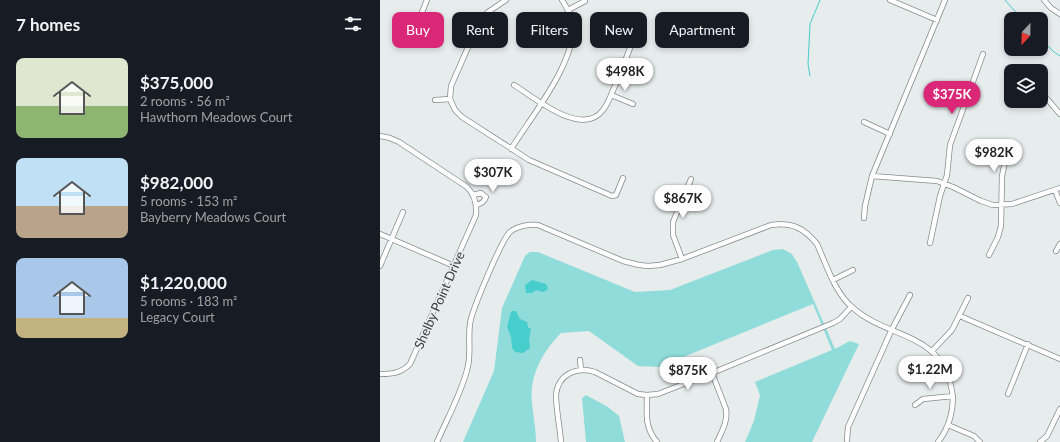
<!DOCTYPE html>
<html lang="en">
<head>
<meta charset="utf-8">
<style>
  body { margin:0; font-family:Lato,sans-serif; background:#20242c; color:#f1f3f6; height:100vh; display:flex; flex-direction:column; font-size:15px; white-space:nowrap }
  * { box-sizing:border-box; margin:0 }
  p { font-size:13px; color:#9ea1a6 }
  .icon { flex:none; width:22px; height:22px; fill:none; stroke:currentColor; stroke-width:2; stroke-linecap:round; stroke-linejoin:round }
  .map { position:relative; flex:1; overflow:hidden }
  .details { display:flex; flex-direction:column; background:#171b24; width:380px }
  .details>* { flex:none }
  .top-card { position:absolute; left:12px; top:12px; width:380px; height:36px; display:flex; gap:8px }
  .needle { width:26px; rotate:202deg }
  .controls { position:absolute; left:624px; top:12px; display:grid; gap:8px }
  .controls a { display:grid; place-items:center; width:44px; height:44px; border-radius:8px; background:#171b24; box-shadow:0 2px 6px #0003; font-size:20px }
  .price { position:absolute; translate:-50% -34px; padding:0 9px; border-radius:14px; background:#fff; color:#222; font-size:13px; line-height:26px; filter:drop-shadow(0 1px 2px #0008) }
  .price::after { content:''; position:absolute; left:50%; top:24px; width:12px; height:9px; margin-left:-6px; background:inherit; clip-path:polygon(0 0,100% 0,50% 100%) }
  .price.active { background:#db2777; color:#fff }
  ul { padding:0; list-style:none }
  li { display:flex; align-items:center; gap:12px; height:100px; padding:0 16px }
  li span { display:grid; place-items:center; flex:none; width:112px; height:80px; border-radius:8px; color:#555 }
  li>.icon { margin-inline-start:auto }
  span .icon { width:48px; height:48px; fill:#fffc; stroke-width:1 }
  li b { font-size:17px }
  h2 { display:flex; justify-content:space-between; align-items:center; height:48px; padding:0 16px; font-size:17px }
  .pill { padding:0 14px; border-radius:8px; background:#171b24; box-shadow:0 2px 6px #0003; font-size:14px; line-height:36px }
  .pill.active { background:#db2777; color:#fff }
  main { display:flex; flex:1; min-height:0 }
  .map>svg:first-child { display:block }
</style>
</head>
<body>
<main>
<section class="details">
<h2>7 homes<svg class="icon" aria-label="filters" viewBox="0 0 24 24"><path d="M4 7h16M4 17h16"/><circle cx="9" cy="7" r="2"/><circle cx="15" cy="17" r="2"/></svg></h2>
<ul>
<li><span style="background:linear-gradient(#dfe7d0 60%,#8fb573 0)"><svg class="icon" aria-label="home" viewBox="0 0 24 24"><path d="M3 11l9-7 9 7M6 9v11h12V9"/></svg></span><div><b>$375,000</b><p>2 rooms · 56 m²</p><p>Hawthorn Meadows Court</p></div></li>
<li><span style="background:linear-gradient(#bfe0f5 60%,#b9a48a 0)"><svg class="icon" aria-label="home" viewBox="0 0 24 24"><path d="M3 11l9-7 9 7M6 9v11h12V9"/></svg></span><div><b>$982,000</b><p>5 rooms · 153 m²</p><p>Bayberry Meadows Court</p></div></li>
<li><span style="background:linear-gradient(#a9c7e8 75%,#c2b280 0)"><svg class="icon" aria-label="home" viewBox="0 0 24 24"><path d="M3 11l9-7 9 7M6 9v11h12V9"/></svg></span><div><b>$1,220,000</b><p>5 rooms · 183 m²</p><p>Legacy Court</p></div></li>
</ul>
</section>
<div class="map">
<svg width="680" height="442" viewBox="0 0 680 442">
  <rect width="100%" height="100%" fill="#e7ecec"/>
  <path fill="#90dcda" d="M403 249 412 254 418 264 455 349 470 341 479 344 432 442H365L374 421 380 395 375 382 452 350 433 304 279 367 258 366 209 331 181 333C163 351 149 376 152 402 153 415 156 429 156 442H83L114 371 122 308 145 256 150 252H158L255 292 290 290 393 250Z
    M206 395 228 407 239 416 245 442H206L202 398Z"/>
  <path fill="#47cdcc" d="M152 280 166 284 168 288 167 290 163 292 156 290 152 293H146L145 285Z
    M133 311H136L140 319 147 322 148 327 151 329 149 340 150 348 143 353 135 352 132 348 131 337 127 327 131 312Z"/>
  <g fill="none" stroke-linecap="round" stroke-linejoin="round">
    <path stroke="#47cdcc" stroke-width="1" d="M625 0 642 19
      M661 39 674 52 680 56
      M430 76 428 64 430 24 440 0"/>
    <defs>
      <path id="minor" d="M126 0 108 12 100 20 71 86 70 99 75 110 82 117 149 160 232 196 236 195 243 178
        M510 0 557 20
        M664 0 671 8 680 14
        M188 10 205 1
        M31 39 47 0
        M173 39 191 42
        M134 85C155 98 202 138 223 110 228 104 231 95 234 88 240 75 245 61 250 48L251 39
        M661 94 668 100 680 114
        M231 95 253 104
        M55 100 70 99
        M484 122 510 134
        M0 136 10 138 19 142 87 187C95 195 97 204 96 215L30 364C21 373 13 374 0 374
        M131 149C151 117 195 64 193 25 192 16 187 8 182 0
        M492 176 557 181 573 187 601 201 613 205 632 204 680 188
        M675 190 680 203
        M93 195 101 193 106 197C104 202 102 203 97 205
        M484 218 485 206 492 176 565 0
        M0 234 74 266
        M550 243 560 196 567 175 570 145 603 54
        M676 251 680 244
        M609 255 618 237 621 226 622 176 625 162 632 146
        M302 259 293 235V222L311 179
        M0 266 23 212
        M453 280 473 270
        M580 316 680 359
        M552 351 572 330 588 298
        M200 360 201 369
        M332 373 346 409C348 421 342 431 337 442
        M628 394 648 344
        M267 395C267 413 264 427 277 442
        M535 405 543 399 573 396
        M568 425 594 436 600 442
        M467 440 468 427 512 329 530 295
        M57 442C67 419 83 390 88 366 91 352 88 338 90 324 91 312 122 239 130 232 137 226 149 224 158 225L243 261 259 265 268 266 280 265 302 259 391 225C412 222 424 228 437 244 446 264 455 293 472 307 508 340 561 330 572 391 575 408 569 428 558 442
        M181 442C180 427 176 410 176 395 178 374 197 366 215 372L258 394 267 395 278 394 332 373 453 323 460 319 471 307
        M660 442 667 436 680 409"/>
    </defs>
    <use href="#minor" stroke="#878c8c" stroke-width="6"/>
    <use href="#minor" stroke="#fff" stroke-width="4.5"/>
  </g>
  <g text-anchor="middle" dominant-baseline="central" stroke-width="3.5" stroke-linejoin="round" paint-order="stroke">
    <g font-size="13" fill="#3b3d3d" stroke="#e7ecec">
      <text transform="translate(59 300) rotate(-66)">Shelby Point Drive</text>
    </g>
  </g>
</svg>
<div class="controls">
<a><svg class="needle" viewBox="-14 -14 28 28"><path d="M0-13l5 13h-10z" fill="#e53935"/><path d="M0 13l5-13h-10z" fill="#9ea1a6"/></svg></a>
<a><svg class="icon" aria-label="layers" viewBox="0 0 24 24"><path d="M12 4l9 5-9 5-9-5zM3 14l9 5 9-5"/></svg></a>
</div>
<b class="price" style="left:245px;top:92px">$498K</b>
<b class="price active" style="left:572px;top:115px">$375K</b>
<b class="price" style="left:614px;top:173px">$982K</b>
<b class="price" style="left:113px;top:193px">$307K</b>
<b class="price" style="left:303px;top:219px">$867K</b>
<b class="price" style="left:550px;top:390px">$1.22M</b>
<b class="price" style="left:308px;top:391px">$875K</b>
<div class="top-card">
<a class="pill active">Buy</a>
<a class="pill">Rent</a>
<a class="pill">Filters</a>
<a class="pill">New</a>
<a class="pill">Apartment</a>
</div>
</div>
</main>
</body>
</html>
